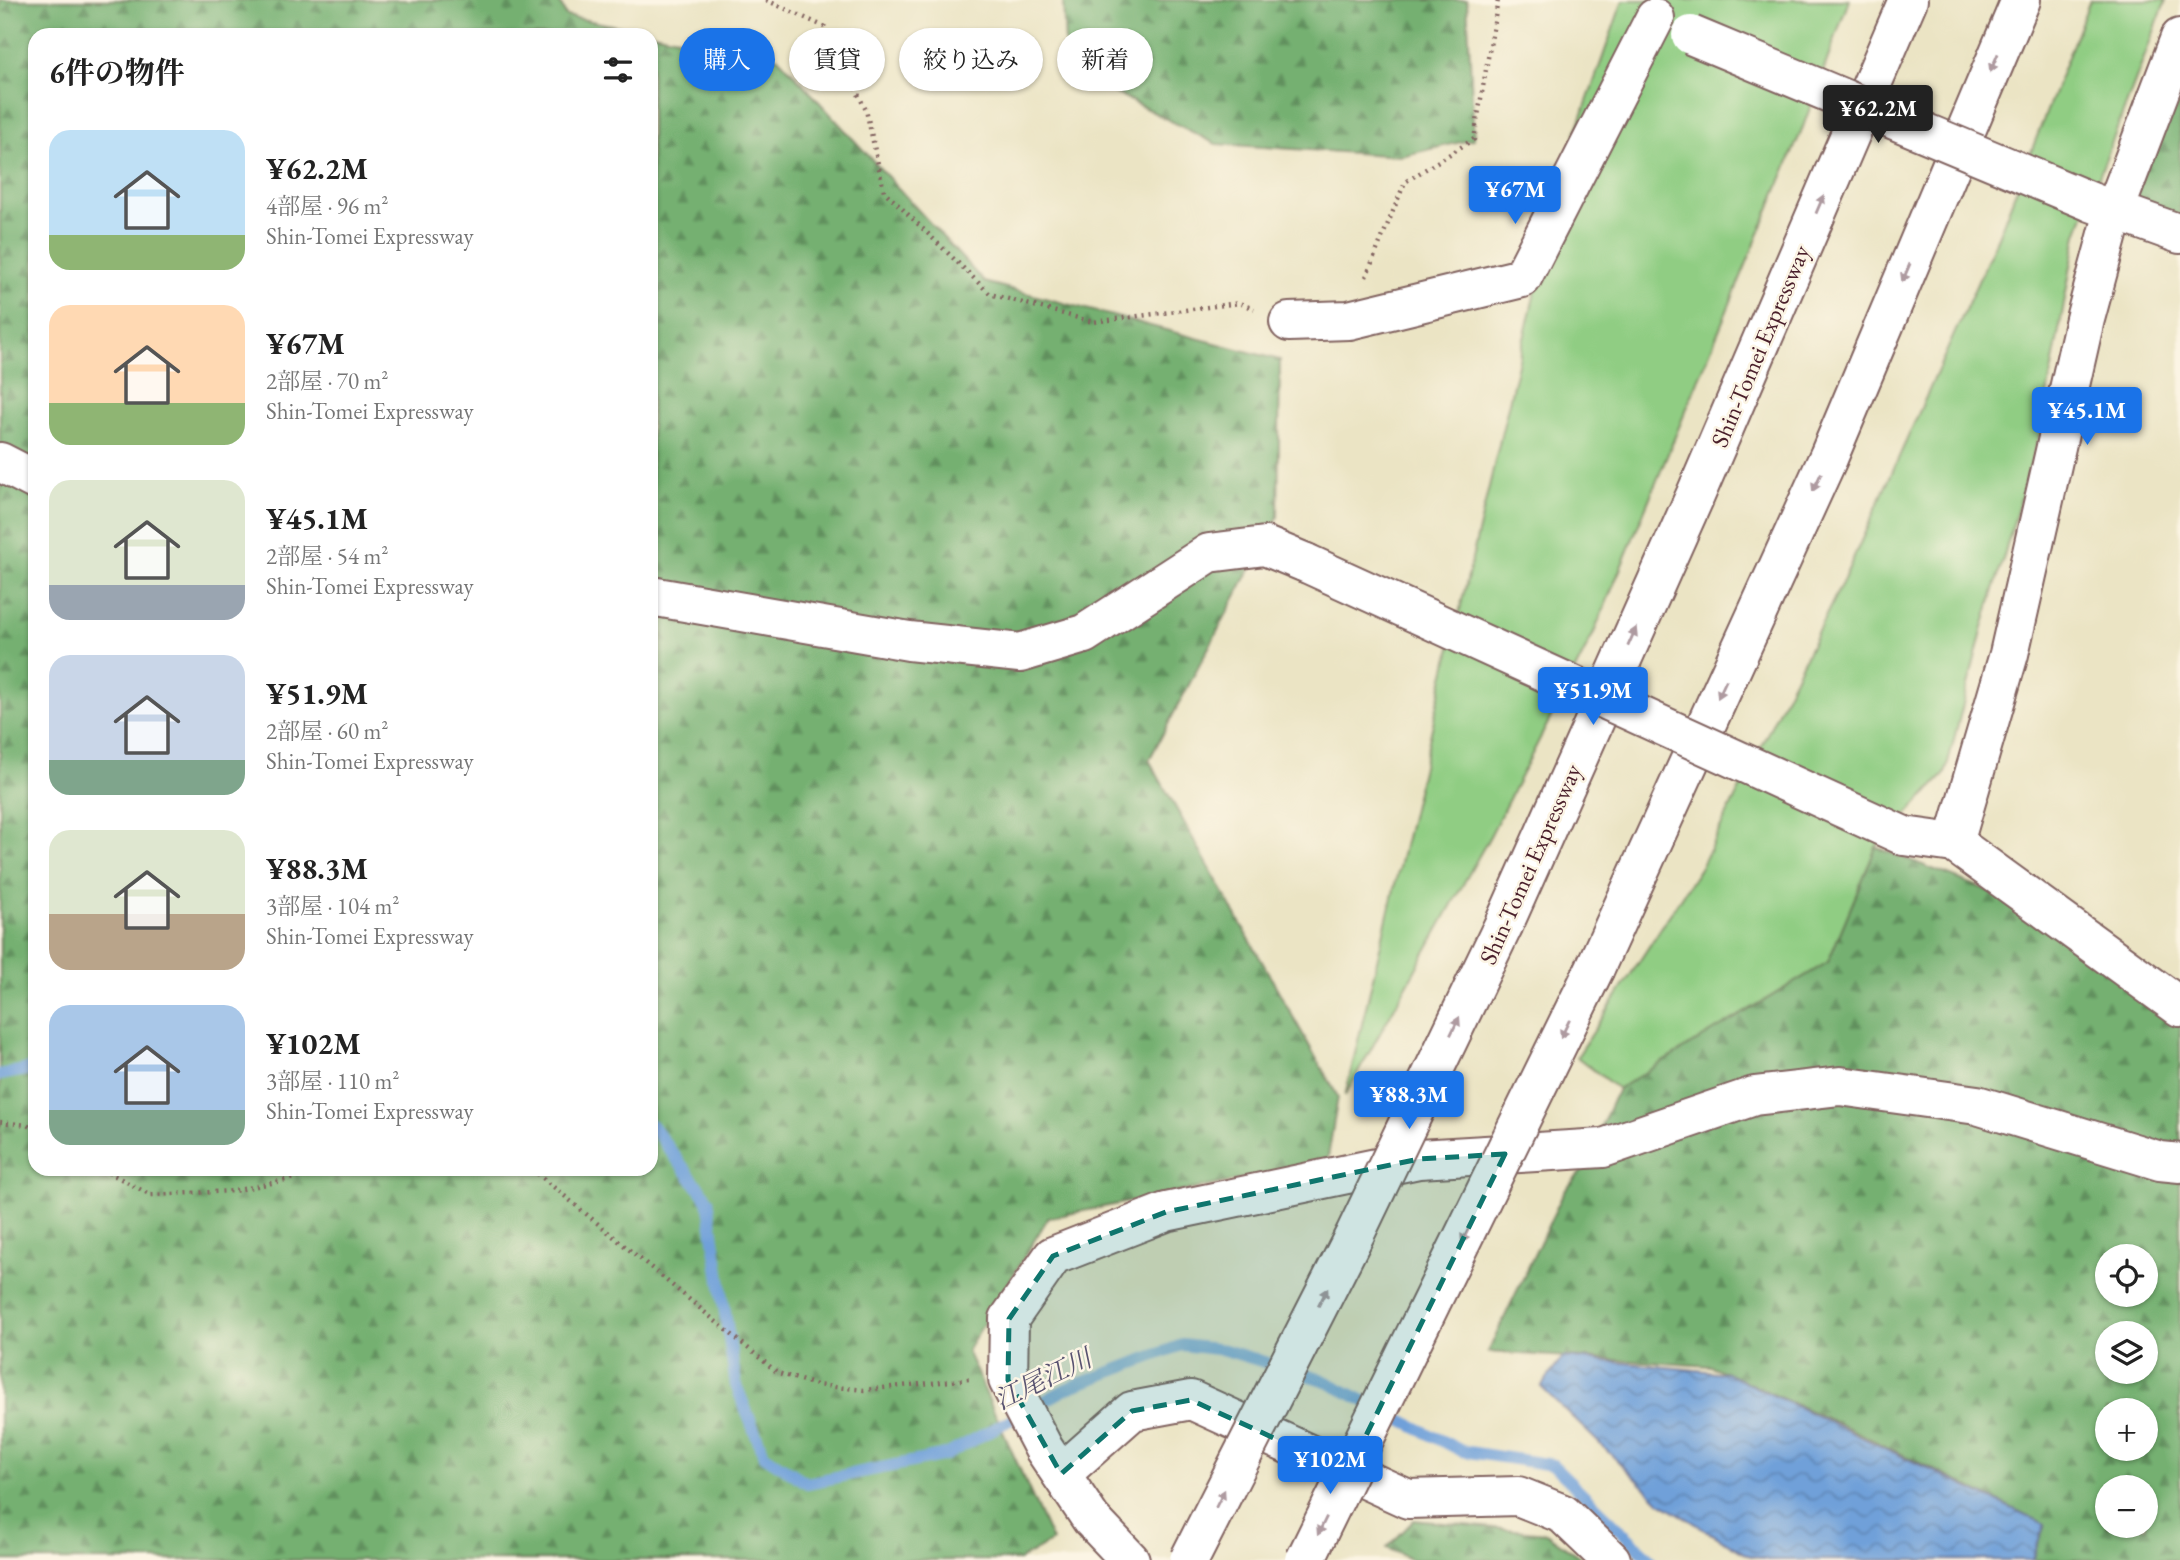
<!DOCTYPE html>
<html lang="ja">
<head>
<meta charset="utf-8">
<style>
  body { margin:0; font-family:"EB Garamond","Noto Serif JP",serif; background:#f6f6f6; color:#222; height:100vh; display:flex; flex-direction:column; font-size:26px; white-space:nowrap }
  * { box-sizing:border-box; margin:0 }
  p { font-size:23px; color:#767676 }
  .icon { flex:none; width:38px; height:38px; fill:none; stroke:currentColor; stroke-width:2; stroke-linecap:round; stroke-linejoin:round }
  .map { position:relative; flex:1; overflow:hidden }
  .drawer { position:absolute; left:28px; top:28px; width:630px; height:1148px; display:flex; flex-direction:column; background:#fff; border-radius:21px; box-shadow:0 2px 5px #0004 }
  .drawer>* { flex:none }
  .guide { position:absolute; left:679px; top:28px; width:665px; height:63px; display:flex; gap:14px }
  .tools { position:absolute; left:2095px; top:1244px; display:grid; gap:14px }
  .tools a { display:grid; place-items:center; width:63px; height:63px; border-radius:50%; background:#fff; box-shadow:0 2px 5px #0004; font-size:35px }
  .price { position:absolute; translate:-50% -60px; padding:0 16px; border-radius:7px; background:#1a73e8; color:#fff; font-size:23px; line-height:46px; filter:drop-shadow(0 2px 4px #0008) }
  .price::after { content:''; position:absolute; left:50%; top:42px; width:21px; height:16px; margin-left:-10px; background:inherit; clip-path:polygon(0 0,100% 0,50% 100%) }
  .price.active { background:#222; color:#fff }
  ul { padding:0; list-style:none }
  li { display:flex; align-items:center; gap:21px; height:175px; padding:0 21px }
  li span { display:grid; place-items:center; flex:none; width:196px; height:140px; border-radius:21px; color:#555 }
  li>.icon { margin-inline-start:auto }
  span .icon { width:84px; height:84px; fill:#fffc; stroke-width:1 }
  li b { font-size:30px }
  h2 { display:flex; justify-content:space-between; align-items:center; height:84px; padding:0 21px; font-size:30px }
  .tag { padding:0 24px; border-radius:32px; background:#fff; box-shadow:0 2px 5px #0004; font-size:24px; line-height:63px }
  .tag.active { background:#1a73e8; color:#fff }
  .map>svg:first-child { display:block }
</style>
</head>
<body>
<div class="map">
<svg width="2180" height="1560" viewBox="0 0 2180 1560">
  <defs>
    <pattern id="forest-firs" width="22" height="20" patternUnits="userSpaceOnUse" patternTransform="scale(1.75)"><rect width="22" height="20" fill="#74b071"/><path d="M5 1l3.5 6h-7zM16 11l3.5 6h-7z" fill="#618f5d"/></pattern>
    <pattern id="water-waves" width="16" height="10" patternUnits="userSpaceOnUse" patternTransform="scale(1.75)"><rect width="16" height="10" fill="#6fa0d9"/><path d="M0 5q4-4 8 0t8 0" fill="none" stroke="#5d82b0"/></pattern>
  </defs>
  <rect width="100%" height="100%" fill="#fcf5e5"/>
  <filter id="ink" filterUnits="userSpaceOnUse"><feTurbulence type="fractalNoise" baseFrequency=".0143" numOctaves="2"/><feDisplacementMap in="SourceGraphic" scale="14" xChannelSelector="R" yChannelSelector="G"/><feConvolveMatrix kernelMatrix="1 2 1 2 8 2 1 2 1" color-interpolation-filters="sRGB"/></filter>
  <filter id="wash" filterUnits="userSpaceOnUse"><feTurbulence type="fractalNoise" baseFrequency=".00686" numOctaves="4" result="noise"/><feDisplacementMap in="SourceGraphic" scale="28" xChannelSelector="R" yChannelSelector="G"/><feGaussianBlur stdDeviation="1.57" result="paint"/><feColorMatrix in="noise" values="0 0 0 0 0 0 0 0 0 0 0 0 0 0 0 0 0 1.4 0 .05"/><feComposite in="paint" operator="in"/></filter>
  <g filter="url(#wash)">
    <rect width="100%" height="100%" fill="#ebe4c4"/>
    <path fill="#90cd83" stroke="#6d7657" stroke-width="2" d="M1623 0H1849L1803 127 1593 635 1490 836 1345 1096 1566 161Z
      M2090 0H2166L2077 234 2040 432 1982 631 1945 774 1876 847 1842 962 1618 1089 1577 1057 1702 865 1844 579 1998 237Z"/>
    <path fill="url(#forest-firs)" stroke="#5f684e" stroke-width="2" fill-rule="evenodd" d="M0 0H559L566 16 779 58 984 282 1280 360 1278 517 1149 760 1338 1097 1327 1163 1048 1218 967 1351 1052 1541 1019 1560H0ZM35 35H651V1169H35Z
      M1063 0H1467L1474 139 1401 156 1216 144 1066 68Z
      M2180 68V222L2130 211Z
      M1876 847 1997 894 2180 1022V1560H2032L2045 1524 1850 1429 1711 1366 1488 1352 1564 1192 1581 1172 1618 1089 1828 962ZM2107 1256H2146V1295H2107ZM2107 1334H2146V1372H2107ZM2107 1410H2146V1449H2107ZM2107 1488H2146V1526H2107Z
      M1414 1520 1546 1533 1584 1560H1412L1387 1548Z"/>
    <path fill="url(#water-waves)" stroke="#5c6082" stroke-width="2" d="M1563 1357 1726 1373 2045 1524 2032 1560H1768L1747 1555 1660 1502 1541 1387Z"/>
    <g fill="none" stroke-linecap="round" stroke-linejoin="round">
      <path stroke="#6fa0d9" stroke-width="12" d="M0 1075 35 1068
        M651 1125 708 1200 736 1385 764 1455 807 1483 946 1455 1068 1388 1182 1345 1225 1350 1323 1380 1462 1451 1553 1465 1651 1560"/>
    </g>
  </g>
  <g filter="url(#ink)">
    <g fill="none" stroke-linecap="round" stroke-linejoin="round">
      <defs>
        <path id="minor" d="M2091 202 2180 234
          M1289 322 1349 320 1522 278 1655 18
          M0 462 35 480
          M651 596 909 641 1020 653 1084 634 1209 553 1265 546 1306 563
          M1904 836 1954 843 2180 1007
          M1954 843 2009 654 2085 319 2114 212 2180 38
          M1061 1474 1132 1411 1191 1400 1408 1499 1518 1496 1563 1514 1611 1560"/>
        <path id="tertiary" d="M1130 1560 1091 1519 1044 1449 1008 1380 1009 1319 1053 1256 1166 1212 1419 1159 1603 1148 1754 1096 1840 1086 1977 1105 2160 1161 2180 1163"/>
        <path id="motorway" d="M1504 924 1695 496 1908 0
          M1595 968 1829 456 2021 0"/>
      </defs>
      <use href="#minor" stroke="#826461" stroke-width="42"/>
      <use href="#tertiary" stroke="#826461" stroke-width="42"/>
      <use href="#motorway" stroke="#826461" stroke-width="42"/>
      <path stroke="#826461" stroke-width="4.5" stroke-dasharray="2 5" stroke-linecap="butt" d="M766 0 825 27 866 110 884 191 990 294 1093 322 1239 303 1254 309
        M1366 277 1405 182 1474 139 1498 0
        M0 1122 27 1125 35 1130
        M102 1169 151 1195 234 1191 337 1169
        M532 1169 778 1373 816 1385 864 1390 969 1379"/>
      <use href="#minor" stroke="#fff" stroke-width="38"/>
      <use href="#tertiary" stroke="#fff" stroke-width="38"/>
      <use href="#motorway" stroke="#fff" stroke-width="38"/>
      <defs>
        <path id="minor-bridge" d="M1691 35 2089 201
          M1306 563 1904 836"/>
        <path id="motorway-bridge" d="M1189 1560 1355 1234 1504 924
          M1305 1560 1595 968"/>
      </defs>
      <use href="#minor-bridge" stroke="#826461" stroke-width="42" stroke-linecap="butt"/>
      <use href="#motorway-bridge" stroke="#826461" stroke-width="42" stroke-linecap="butt"/>
      <use href="#minor-bridge" stroke="#fff" stroke-width="38"/>
      <use href="#motorway-bridge" stroke="#fff" stroke-width="38"/>
    </g>
    <defs><path id="oneway-solid" d="M-6-.8H1V-3.2L6.5 0L1 3.2V.8H-6Z" transform="scale(1.75)"/></defs>
    <g fill="#ae9aa0">
      <use href="#oneway-solid" transform="translate(1994 63) rotate(113)"/>
      <use href="#oneway-solid" transform="translate(1820 204) rotate(-67)"/>
      <use href="#oneway-solid" transform="translate(1906 273) rotate(113)"/>
      <use href="#oneway-solid" transform="translate(1817 482) rotate(115)"/>
      <use href="#oneway-solid" transform="translate(1632 637) rotate(-66)"/>
      <use href="#oneway-solid" transform="translate(1722 689) rotate(115)"/>
      <use href="#oneway-solid" transform="translate(1455 1026) rotate(-64)"/>
      <use href="#oneway-solid" transform="translate(1565 1029) rotate(116)"/>
      <use href="#oneway-solid" transform="translate(1466 1234) rotate(116)"/>
      <use href="#oneway-solid" transform="translate(1323 1297) rotate(-63)"/>
      <use href="#oneway-solid" transform="translate(1220 1499) rotate(-63)"/>
      <use href="#oneway-solid" transform="translate(1322 1526) rotate(116)"/>
    </g>
  </g>
  <path fill="#0f766e" fill-opacity="0.2" stroke="#0f766e" stroke-width="5" stroke-dasharray="14 9" stroke-linejoin="round" d="M1505 1154 1348 1472 1191 1400 1132 1411 1061 1474 1008 1380 1009 1319 1053 1256 1166 1212 1419 1159Z"/>
  <g text-anchor="middle" dominant-baseline="central" stroke-width="5" stroke-linejoin="round" paint-order="stroke">
    <g font-size="24" fill="#4a1f2b" stroke="#fcf5e5">
      <text transform="translate(1760 346) rotate(-67)">Shin-Tomei Expressway</text>
      <text transform="translate(1530 864) rotate(-66)">Shin-Tomei Expressway</text>
    </g>
    <g font-size="26" font-style="italic" fill="#595371" stroke="#fcf5e5">
      <text transform="translate(1043 1379) rotate(-26)">江尾江川</text>
    </g>
  </g>
</svg>
<div class="tools">
<a><svg class="icon" aria-label="locate" viewBox="0 0 24 24"><circle cx="12" cy="12" r="6"/><path d="M12 2v4M12 18v4M2 12h4M18 12h4"/></svg></a>
<a><svg class="icon" aria-label="layers" viewBox="0 0 24 24"><path d="M12 4l9 5-9 5-9-5zM3 14l9 5 9-5"/></svg></a>
<a>+</a>
<a>−</a>
</div>
<b class="price active" style="left:1878px;top:145px">¥62.2M</b>
<b class="price" style="left:1515px;top:226px">¥67M</b>
<b class="price" style="left:2087px;top:447px">¥45.1M</b>
<b class="price" style="left:1593px;top:727px">¥51.9M</b>
<b class="price" style="left:1409px;top:1131px">¥88.3M</b>
<b class="price" style="left:1330px;top:1496px">¥102M</b>
<div class="guide">
<a class="tag active">購入</a>
<a class="tag">賃貸</a>
<a class="tag">絞り込み</a>
<a class="tag">新着</a>
</div>
<section class="drawer">
<h2>6件の物件<svg class="icon" aria-label="filters" viewBox="0 0 24 24"><path d="M4 7h16M4 17h16"/><circle cx="9" cy="7" r="2"/><circle cx="15" cy="17" r="2"/></svg></h2>
<ul>
<li><span style="background:linear-gradient(#bfe0f5 75%,#8fb573 0)"><svg class="icon" aria-label="home" viewBox="0 0 24 24"><path d="M3 11l9-7 9 7M6 9v11h12V9"/></svg></span><div><b>¥62.2M</b><p>4部屋 · 96 m²</p><p>Shin-Tomei Expressway</p></div></li>
<li><span style="background:linear-gradient(#ffd9b3 70%,#8fb573 0)"><svg class="icon" aria-label="home" viewBox="0 0 24 24"><path d="M3 11l9-7 9 7M6 9v11h12V9"/></svg></span><div><b>¥67M</b><p>2部屋 · 70 m²</p><p>Shin-Tomei Expressway</p></div></li>
<li><span style="background:linear-gradient(#dfe7d0 75%,#9aa5b1 0)"><svg class="icon" aria-label="home" viewBox="0 0 24 24"><path d="M3 11l9-7 9 7M6 9v11h12V9"/></svg></span><div><b>¥45.1M</b><p>2部屋 · 54 m²</p><p>Shin-Tomei Expressway</p></div></li>
<li><span style="background:linear-gradient(#c9d6e8 75%,#7fa58c 0)"><svg class="icon" aria-label="home" viewBox="0 0 24 24"><path d="M3 11l9-7 9 7M6 9v11h12V9"/></svg></span><div><b>¥51.9M</b><p>2部屋 · 60 m²</p><p>Shin-Tomei Expressway</p></div></li>
<li><span style="background:linear-gradient(#dfe7d0 60%,#b9a48a 0)"><svg class="icon" aria-label="home" viewBox="0 0 24 24"><path d="M3 11l9-7 9 7M6 9v11h12V9"/></svg></span><div><b>¥88.3M</b><p>3部屋 · 104 m²</p><p>Shin-Tomei Expressway</p></div></li>
<li><span style="background:linear-gradient(#a9c7e8 75%,#7fa58c 0)"><svg class="icon" aria-label="home" viewBox="0 0 24 24"><path d="M3 11l9-7 9 7M6 9v11h12V9"/></svg></span><div><b>¥102M</b><p>3部屋 · 110 m²</p><p>Shin-Tomei Expressway</p></div></li>
</ul>
</section>
</div>
</body>
</html>
